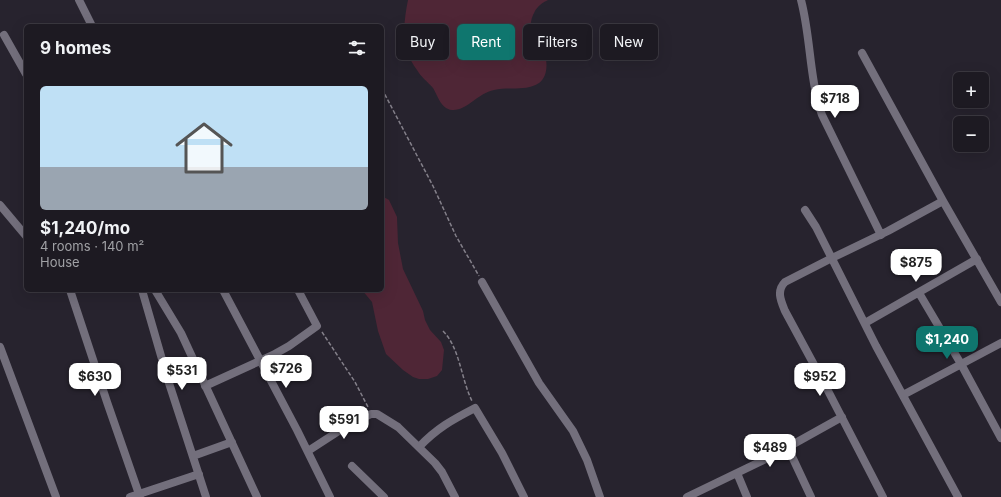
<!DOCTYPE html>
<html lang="en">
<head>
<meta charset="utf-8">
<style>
  body { margin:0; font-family:Inter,sans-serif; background:#25232a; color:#f1f3f6; height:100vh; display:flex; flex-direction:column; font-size:15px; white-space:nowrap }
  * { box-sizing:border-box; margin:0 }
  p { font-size:13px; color:#a0a1a5 }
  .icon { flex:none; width:22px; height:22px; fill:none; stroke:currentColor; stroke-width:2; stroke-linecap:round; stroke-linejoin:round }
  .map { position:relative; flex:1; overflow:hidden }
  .side { position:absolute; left:24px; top:24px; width:360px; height:268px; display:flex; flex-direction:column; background:#1d1a22; border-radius:6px; box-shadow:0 4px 16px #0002,0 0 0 1px #3b3840 }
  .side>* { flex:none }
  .top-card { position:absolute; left:396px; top:24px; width:380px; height:36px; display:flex; gap:8px }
  .buttons { position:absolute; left:953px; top:72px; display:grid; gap:8px }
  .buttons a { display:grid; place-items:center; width:36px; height:36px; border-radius:6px; background:#1d1a22; box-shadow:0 4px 16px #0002,0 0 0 1px #3b3840; font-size:20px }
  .price { position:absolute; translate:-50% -34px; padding:0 9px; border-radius:8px; background:#fff; color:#222; font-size:13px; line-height:26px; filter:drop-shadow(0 1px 2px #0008) }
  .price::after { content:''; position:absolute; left:50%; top:24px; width:12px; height:9px; margin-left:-6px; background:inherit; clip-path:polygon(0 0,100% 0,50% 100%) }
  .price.on { background:#0f766e; color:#fff }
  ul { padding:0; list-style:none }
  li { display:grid; align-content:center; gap:8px; height:212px; padding:0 16px }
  li span { display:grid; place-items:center; height:124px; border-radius:6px; color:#555 }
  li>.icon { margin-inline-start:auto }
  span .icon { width:72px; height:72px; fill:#fffc; stroke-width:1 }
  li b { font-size:17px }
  h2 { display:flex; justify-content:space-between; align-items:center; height:48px; padding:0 16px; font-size:17px }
  .pill { padding:0 14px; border-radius:6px; background:#1d1a22; box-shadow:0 4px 16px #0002,0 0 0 1px #3b3840; font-size:14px; line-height:36px }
  .pill.on { background:#0f766e; color:#fff }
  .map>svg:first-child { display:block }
</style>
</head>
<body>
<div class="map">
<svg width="1001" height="497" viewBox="0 0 1001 497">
  <rect width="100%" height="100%" fill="#27232e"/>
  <path fill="#4f2636" d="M408 0H548C543 2 537 7 535 11 531 18 530 24 531 32 532 37 539 41 542 46 547 56 550 75 539 83 526 92 509 86 494 90 478 93 467 111 452 110 441 109 438 96 433 88 428 82 421 77 417 70 401 49 403 24 408 0Z
    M382 196 389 200 397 217 398 243 403 269 423 311 425 320 430 330 441 342 444 350 442 370 437 376 428 379H419L413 377 403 370 386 354 378 331 372 302 362 290H382Z"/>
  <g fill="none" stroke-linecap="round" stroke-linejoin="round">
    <path stroke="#84808a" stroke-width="1.5" stroke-dasharray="4 2" stroke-linecap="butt" d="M382 89 433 186 456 236 479 276
      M443 331C460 348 461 379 472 401
      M322 332 355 382 368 407"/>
    <path stroke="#736f7c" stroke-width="8" d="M79 0 92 26
      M801 0C811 38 809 78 822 115L881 235
      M4 35 26 74
      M862 53 943 201 1001 302
      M0 205 26 236
      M805 210 816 227 876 346 958 497
      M482 282 539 383 573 431 587 460 600 497
      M70 290 107 402 140 497
      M142 290 168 380 206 497
      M155 290 181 333 257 497
      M223 290 297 430 330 497
      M919 293 961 364 1001 438
      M865 323 977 259
      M0 347 56 497
      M205 386 273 355 289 346 317 326 298 290
      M903 395 1001 343
      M419 447C437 428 452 420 475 408L502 453 524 497
      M788 448 811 497
      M308 451 345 427 371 414H377L398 427 435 463 442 472 455 497
      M193 456 232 442
      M352 466 384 497
      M737 473 747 497
      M130 497 199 474
      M687 497 772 456 842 417
      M883 497 825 385 785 311C781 301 776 291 785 282L832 258 888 231 943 201"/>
  </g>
</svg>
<div class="buttons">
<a>+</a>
<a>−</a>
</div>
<b class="price" style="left:835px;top:119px">$718</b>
<b class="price" style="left:916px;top:283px">$875</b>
<b class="price on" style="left:947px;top:360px">$1,240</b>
<b class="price" style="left:286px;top:389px">$726</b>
<b class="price" style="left:182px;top:391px">$531</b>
<b class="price" style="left:95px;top:397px">$630</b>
<b class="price" style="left:820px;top:397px">$952</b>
<b class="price" style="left:344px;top:440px">$591</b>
<b class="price" style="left:770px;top:468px">$489</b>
<div class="top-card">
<a class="pill">Buy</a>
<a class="pill on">Rent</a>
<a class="pill">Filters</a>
<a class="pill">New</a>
</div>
<section class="side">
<h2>9 homes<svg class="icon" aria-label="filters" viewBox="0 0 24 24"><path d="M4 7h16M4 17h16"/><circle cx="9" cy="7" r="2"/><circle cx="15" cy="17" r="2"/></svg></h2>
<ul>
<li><span style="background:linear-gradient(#bfe0f5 65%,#9aa5b1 0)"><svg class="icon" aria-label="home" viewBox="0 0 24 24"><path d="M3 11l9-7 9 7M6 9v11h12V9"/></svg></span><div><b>$1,240/mo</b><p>4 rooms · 140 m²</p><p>House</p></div></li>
</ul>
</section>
</div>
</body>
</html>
